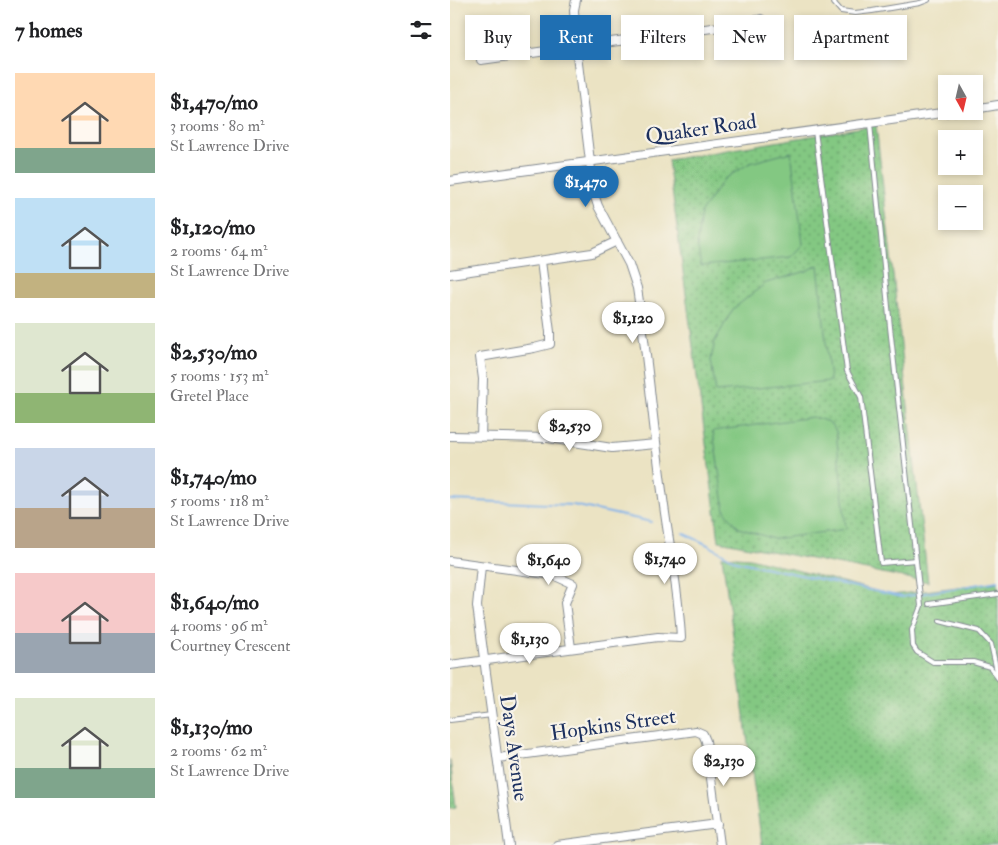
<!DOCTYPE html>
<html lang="en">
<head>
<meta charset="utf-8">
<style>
  body { margin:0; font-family:"IM FELL Double Pica",serif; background:#f6f6f6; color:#202124; height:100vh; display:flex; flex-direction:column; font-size:19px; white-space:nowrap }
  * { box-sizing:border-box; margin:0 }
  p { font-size:16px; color:#757577 }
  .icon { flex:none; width:28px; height:28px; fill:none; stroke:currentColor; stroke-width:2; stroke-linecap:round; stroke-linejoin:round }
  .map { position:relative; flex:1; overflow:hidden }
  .side { display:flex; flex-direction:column; background:#fff; width:450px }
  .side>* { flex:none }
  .top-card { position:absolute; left:15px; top:15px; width:458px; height:45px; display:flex; gap:10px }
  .needle { width:32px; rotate:172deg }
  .buttons { position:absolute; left:488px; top:75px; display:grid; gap:10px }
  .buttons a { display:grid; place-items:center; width:45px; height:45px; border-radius:0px; background:#fff; box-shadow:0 2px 8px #0003; font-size:25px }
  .price { position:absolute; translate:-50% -42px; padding:0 11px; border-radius:18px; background:#fff; color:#222; font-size:16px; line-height:32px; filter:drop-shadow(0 1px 2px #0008) }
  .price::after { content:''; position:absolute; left:50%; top:30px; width:15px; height:11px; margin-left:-8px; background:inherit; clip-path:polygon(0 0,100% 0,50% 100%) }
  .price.selected { background:#1f6fb2; color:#fff }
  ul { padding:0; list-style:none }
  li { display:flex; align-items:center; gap:15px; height:125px; padding:0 15px }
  li span { display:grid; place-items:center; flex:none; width:140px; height:100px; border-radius:0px; color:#555 }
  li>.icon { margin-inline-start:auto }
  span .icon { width:60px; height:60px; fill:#fffc; stroke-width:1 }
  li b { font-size:21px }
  h2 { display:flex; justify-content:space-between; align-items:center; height:60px; padding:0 15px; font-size:21px }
  .pill { padding:0 18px; border-radius:0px; background:#fff; box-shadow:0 2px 8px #0003; font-size:18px; line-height:45px }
  .pill.selected { background:#1f6fb2; color:#fff }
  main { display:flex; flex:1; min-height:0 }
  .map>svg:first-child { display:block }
</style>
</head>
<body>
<main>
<section class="side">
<h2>7 homes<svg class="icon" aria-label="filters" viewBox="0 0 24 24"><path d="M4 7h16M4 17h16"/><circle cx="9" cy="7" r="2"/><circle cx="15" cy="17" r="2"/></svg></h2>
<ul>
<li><span style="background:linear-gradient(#ffd9b3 75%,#7fa58c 0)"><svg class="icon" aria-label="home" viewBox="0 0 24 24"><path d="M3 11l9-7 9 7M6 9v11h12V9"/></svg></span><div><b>$1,470/mo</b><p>3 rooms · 80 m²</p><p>St Lawrence Drive</p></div></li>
<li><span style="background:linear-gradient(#bfe0f5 75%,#c2b280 0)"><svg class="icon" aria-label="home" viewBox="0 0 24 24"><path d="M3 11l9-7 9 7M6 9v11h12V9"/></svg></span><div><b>$1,120/mo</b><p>2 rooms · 64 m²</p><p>St Lawrence Drive</p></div></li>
<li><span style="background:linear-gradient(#dfe7d0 70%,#8fb573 0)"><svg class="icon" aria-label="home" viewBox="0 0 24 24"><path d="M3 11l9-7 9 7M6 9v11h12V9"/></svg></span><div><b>$2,530/mo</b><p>5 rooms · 153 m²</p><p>Gretel Place</p></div></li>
<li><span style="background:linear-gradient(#c9d6e8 60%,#b9a48a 0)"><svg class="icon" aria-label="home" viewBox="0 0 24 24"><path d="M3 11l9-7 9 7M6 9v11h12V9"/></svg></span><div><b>$1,740/mo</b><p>5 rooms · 118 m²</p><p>St Lawrence Drive</p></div></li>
<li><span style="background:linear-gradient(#f6c9c9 60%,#9aa5b1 0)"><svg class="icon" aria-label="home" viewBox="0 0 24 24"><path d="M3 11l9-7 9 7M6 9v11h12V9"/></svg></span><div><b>$1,640/mo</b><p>4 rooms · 96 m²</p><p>Courtney Crescent</p></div></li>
<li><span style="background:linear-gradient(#dfe7d0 70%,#7fa58c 0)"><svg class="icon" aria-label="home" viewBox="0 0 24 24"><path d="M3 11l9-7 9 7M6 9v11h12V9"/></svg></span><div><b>$1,130/mo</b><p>2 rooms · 62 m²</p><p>St Lawrence Drive</p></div></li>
</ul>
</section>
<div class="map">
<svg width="548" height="845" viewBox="0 0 548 845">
  <defs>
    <pattern id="grass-dots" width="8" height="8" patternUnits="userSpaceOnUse" patternTransform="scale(1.25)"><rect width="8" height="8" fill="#83c882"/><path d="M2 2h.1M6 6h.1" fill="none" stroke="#6aa36e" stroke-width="1.8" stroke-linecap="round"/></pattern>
  </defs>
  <rect width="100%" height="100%" fill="#f7f3e8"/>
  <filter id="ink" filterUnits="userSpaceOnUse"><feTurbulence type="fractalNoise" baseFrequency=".02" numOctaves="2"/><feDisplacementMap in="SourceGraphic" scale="10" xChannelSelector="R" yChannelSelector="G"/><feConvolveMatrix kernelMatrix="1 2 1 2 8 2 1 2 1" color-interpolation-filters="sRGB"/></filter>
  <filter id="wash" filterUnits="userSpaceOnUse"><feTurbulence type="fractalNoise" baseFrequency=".0096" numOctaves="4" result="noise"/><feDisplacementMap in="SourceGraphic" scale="20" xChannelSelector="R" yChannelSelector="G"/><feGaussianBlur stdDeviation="1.12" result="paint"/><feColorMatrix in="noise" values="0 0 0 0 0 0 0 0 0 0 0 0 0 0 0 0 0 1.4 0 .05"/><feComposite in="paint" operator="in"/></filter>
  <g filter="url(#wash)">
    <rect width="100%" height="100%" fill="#ebe3c3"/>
    <path fill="url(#grass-dots)" stroke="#4f7c70" d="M426 125 478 582 269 541 218 160Z
      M272 556 300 558 442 595 548 582V845H312Z
      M0 760 6 807 0 808Z"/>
    <path fill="#83c882" stroke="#4f7c70" d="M341 152 353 244 341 257 251 266 247 243 251 212 274 179 300 163Z
      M368 265 380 381 266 392 261 360 265 341 283 309 316 283 357 271Z
      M363 417 379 422 386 431 396 529 324 539 289 528 275 511 263 431Z"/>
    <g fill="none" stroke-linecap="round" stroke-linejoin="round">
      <path stroke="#7eb2eb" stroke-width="2" d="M0 500 123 505 202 522
        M233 533 258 545 286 561 452 597 548 581"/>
    </g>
  </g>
  <g filter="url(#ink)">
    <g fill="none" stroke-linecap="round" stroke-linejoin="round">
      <defs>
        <path id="lane" d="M385 0 384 3 391 11 405 13 422 11 470 3 478 0
          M420 124 440 327 471 606 462 630 463 646 467 652 483 662H523L540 667 548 678
          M365 131 397 371 411 397 431 563 466 560
          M479 604 548 594
          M490 621 529 631 541 644 548 676
          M0 720 42 715"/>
        <path id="street" d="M31 60 291 24 311 19
          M524 109 548 105
          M0 181 506 111
          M0 274 142 253 167 241
          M0 436 98 438 162 448 206 444
          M31 437 33 379 30 357 84 348 100 344V332L91 261
          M0 561 103 575 123 584 115 603 121 648
          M31 566 27 606 59 845
          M0 665 208 637 231 638C229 594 220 550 214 506 204 434 198 360 187 288L179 264 148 206 144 194 126 47 124 10 126 0
          M48 758 246 731 253 734 256 741 270 845
          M107 845 268 824"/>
      </defs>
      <use href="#lane" stroke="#838990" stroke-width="6"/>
      <use href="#street" stroke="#838990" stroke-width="10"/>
      <use href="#lane" stroke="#fff" stroke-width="4"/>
      <use href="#street" stroke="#fff" stroke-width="8"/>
    </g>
  </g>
  <g text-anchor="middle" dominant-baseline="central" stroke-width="4.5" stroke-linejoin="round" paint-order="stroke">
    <g font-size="21" fill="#1b2f5e" stroke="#f7f3e8">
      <text transform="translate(251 129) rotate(-8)">Quaker Road</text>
      <text transform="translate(163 725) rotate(-8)">Hopkins Street</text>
      <text transform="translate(64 748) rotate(82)">Days Avenue</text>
    </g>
  </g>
</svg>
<div class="buttons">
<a><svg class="needle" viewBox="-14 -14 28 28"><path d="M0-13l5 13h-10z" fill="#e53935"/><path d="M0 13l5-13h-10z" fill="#757577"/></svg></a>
<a>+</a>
<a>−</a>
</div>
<b class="price selected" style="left:136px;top:208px">$1,470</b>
<b class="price" style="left:183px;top:344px">$1,120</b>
<b class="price" style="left:120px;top:452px">$2,530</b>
<b class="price" style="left:215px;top:585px">$1,740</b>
<b class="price" style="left:99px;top:586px">$1,640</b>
<b class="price" style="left:80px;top:665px">$1,130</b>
<b class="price" style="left:274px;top:787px">$2,130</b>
<div class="top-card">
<a class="pill">Buy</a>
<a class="pill selected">Rent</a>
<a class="pill">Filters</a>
<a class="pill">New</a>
<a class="pill">Apartment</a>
</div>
</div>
</main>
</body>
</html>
